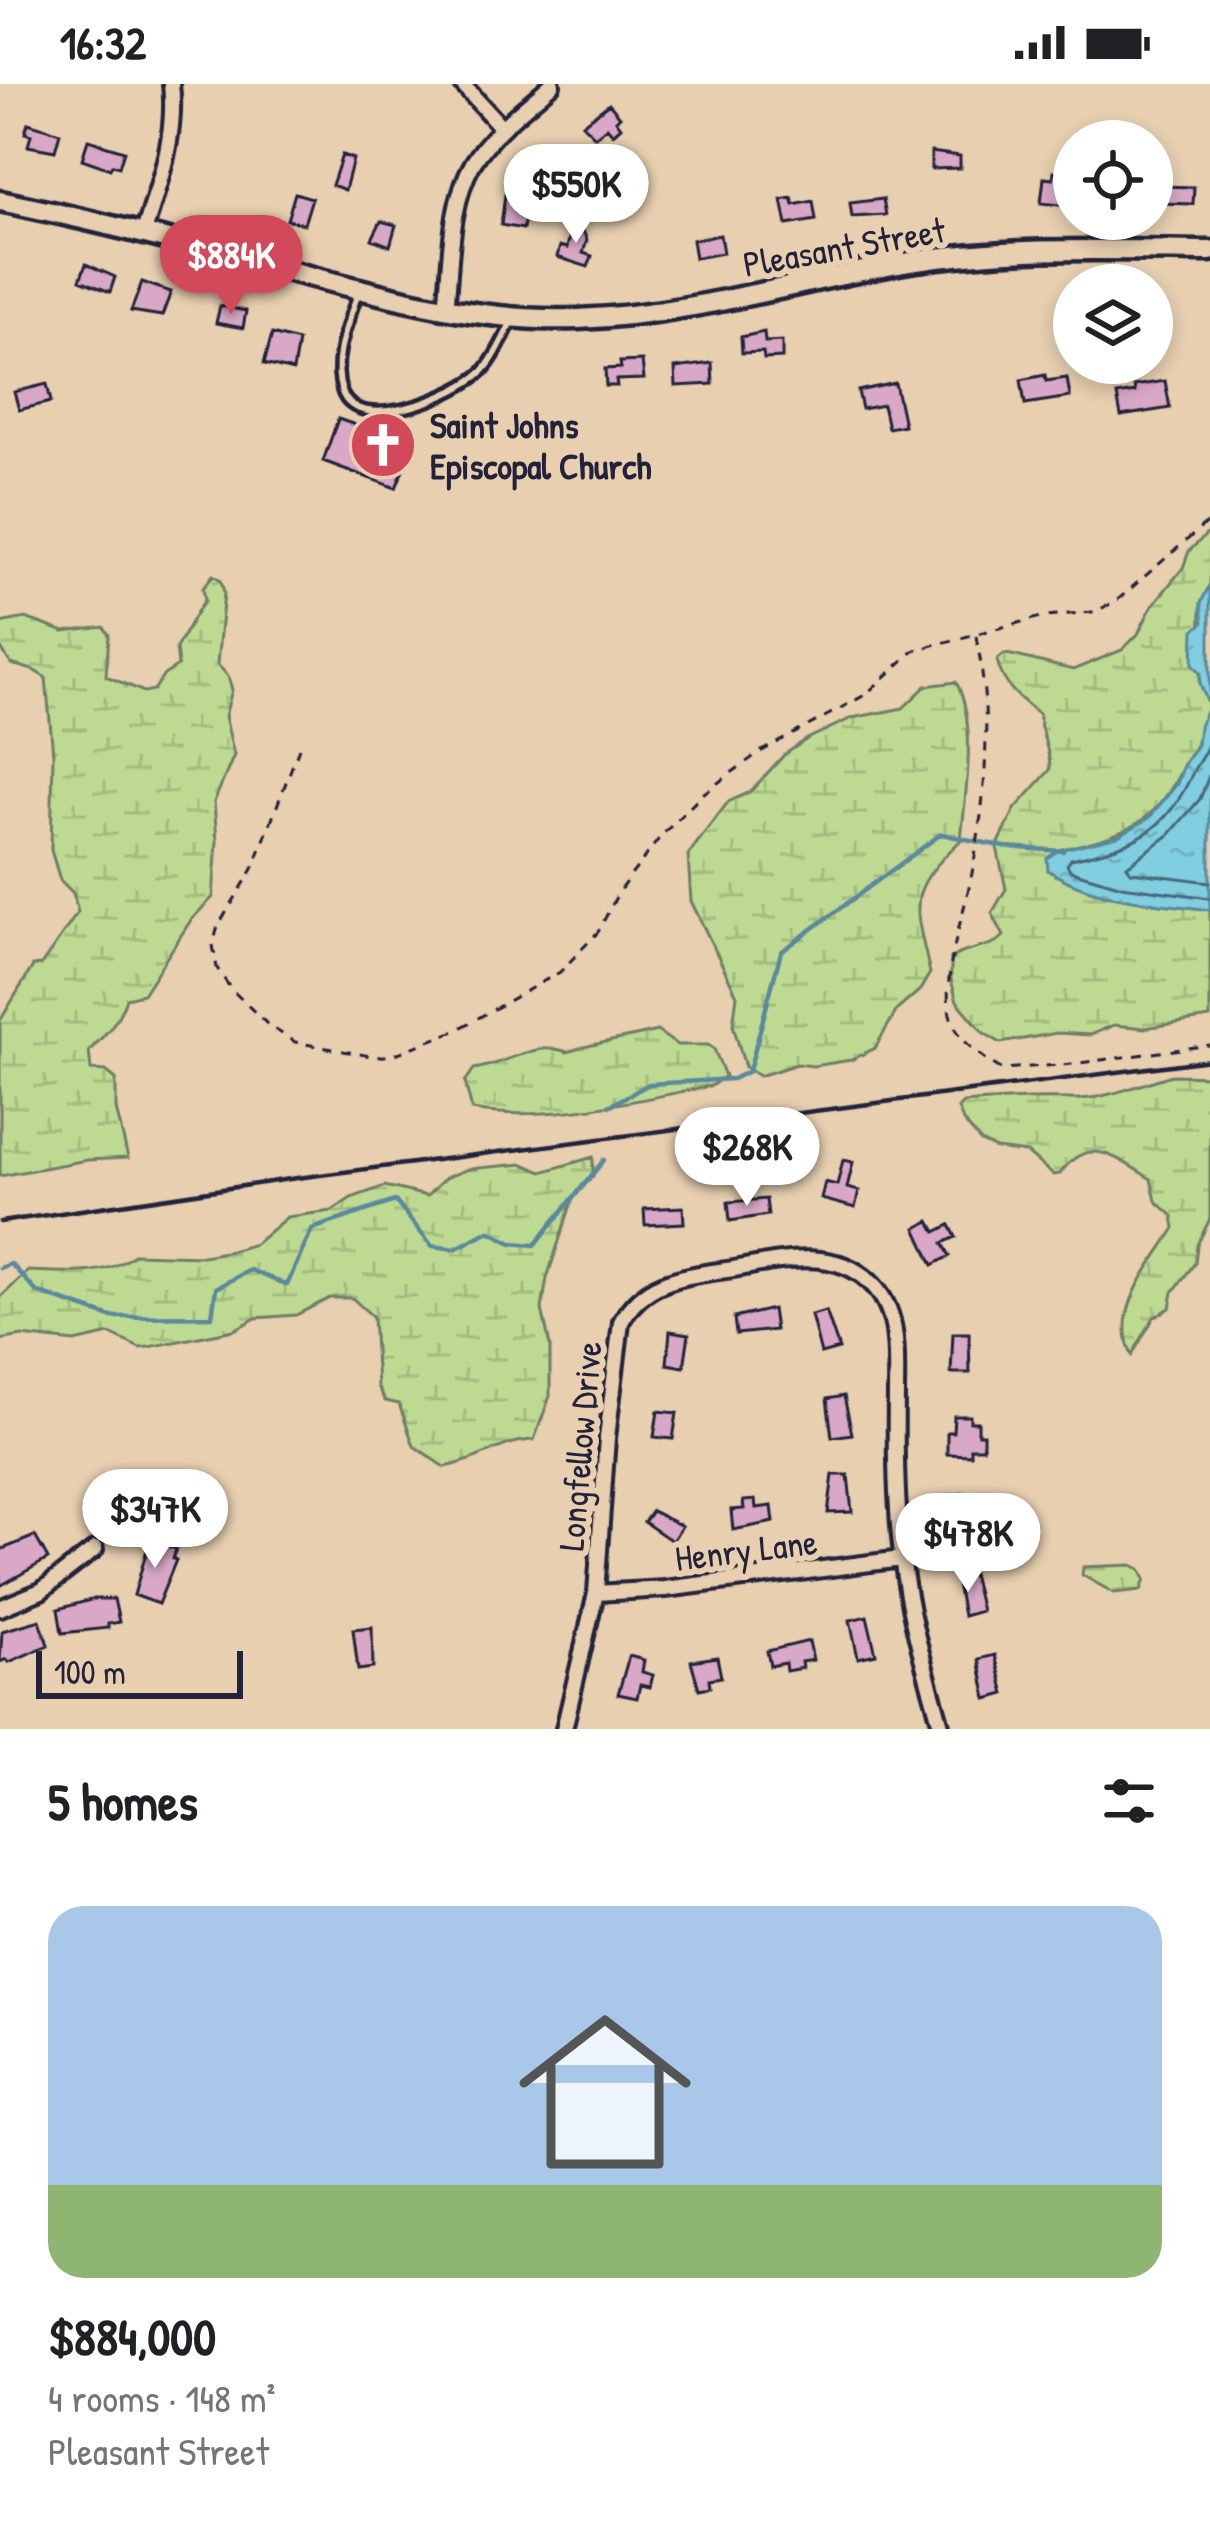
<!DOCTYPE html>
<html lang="en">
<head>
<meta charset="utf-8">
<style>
  body { margin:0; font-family:"Patrick Hand",sans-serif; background:#f6f6f6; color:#202124; height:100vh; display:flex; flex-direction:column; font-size:45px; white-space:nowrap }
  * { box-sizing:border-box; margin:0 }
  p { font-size:39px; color:#757577 }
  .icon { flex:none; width:66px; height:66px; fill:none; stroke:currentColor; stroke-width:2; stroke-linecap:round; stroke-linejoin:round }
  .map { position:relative; height:1645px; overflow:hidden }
  .sheet { display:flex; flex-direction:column; background:#fff; flex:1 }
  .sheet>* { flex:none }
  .buttons { position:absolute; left:1053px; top:36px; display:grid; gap:24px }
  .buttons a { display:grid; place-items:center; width:120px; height:120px; border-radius:50%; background:#fff; box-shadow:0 6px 18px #0003; font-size:60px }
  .scale { position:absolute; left:36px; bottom:30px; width:207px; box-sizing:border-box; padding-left:12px; border:6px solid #22223b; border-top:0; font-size:33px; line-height:42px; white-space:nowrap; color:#22223b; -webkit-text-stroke:9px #e7cfb0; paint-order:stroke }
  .price { position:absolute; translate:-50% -102px; padding:0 27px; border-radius:42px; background:#fff; color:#222; font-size:39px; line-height:78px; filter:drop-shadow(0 3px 6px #0008) }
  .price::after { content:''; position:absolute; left:50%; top:72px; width:36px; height:27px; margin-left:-18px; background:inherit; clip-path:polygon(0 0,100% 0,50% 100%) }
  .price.on { background:#d1495b; color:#fff }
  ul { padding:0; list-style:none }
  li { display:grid; align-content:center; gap:24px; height:636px; padding:0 48px }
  li span { display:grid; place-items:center; height:372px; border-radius:36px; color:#555 }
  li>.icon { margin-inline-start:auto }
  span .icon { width:216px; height:216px; fill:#fffc; stroke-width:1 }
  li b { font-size:51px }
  h2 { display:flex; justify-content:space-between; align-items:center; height:144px; padding:0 48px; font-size:51px }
  .status { display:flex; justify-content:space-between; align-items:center; height:84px; padding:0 60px; background:#fff; direction:ltr }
  .status svg { height:33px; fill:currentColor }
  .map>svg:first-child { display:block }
</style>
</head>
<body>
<div class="status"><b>16:32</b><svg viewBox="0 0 49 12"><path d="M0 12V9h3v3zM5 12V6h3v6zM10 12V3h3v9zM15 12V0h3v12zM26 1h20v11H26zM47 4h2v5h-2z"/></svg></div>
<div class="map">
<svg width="1210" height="1645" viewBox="0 0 1210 1645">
  <defs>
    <pattern id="wetland-marsh" width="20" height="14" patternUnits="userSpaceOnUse" patternTransform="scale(3)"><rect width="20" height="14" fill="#beda92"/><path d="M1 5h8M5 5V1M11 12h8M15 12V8" fill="none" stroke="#a3bb7f"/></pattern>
    <pattern id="water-ripples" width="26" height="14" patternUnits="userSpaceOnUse" patternTransform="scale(3)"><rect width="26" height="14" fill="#80cedf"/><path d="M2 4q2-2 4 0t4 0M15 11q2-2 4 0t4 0" fill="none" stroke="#6eb1c0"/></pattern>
  </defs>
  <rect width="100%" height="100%" fill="#e7cfb0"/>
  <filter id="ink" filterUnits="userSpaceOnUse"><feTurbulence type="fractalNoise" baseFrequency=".00833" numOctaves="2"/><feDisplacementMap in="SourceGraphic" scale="24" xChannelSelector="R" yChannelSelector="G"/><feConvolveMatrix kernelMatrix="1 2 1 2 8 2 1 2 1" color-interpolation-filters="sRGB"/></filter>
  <g filter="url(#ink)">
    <path fill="url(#wetland-marsh)" stroke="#707e66" stroke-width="3" d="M1210 447V500L1201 519 1200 599 1209 622C1203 635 1201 645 1197 658 1195 666 1187 673 1183 682 1156 743 1120 752 1059 766L1048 786C1094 817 1156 818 1210 826V934L1145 944 1114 941 1090 951 1057 949 1001 959 984 949 957 917 951 896V874C968 863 991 865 1004 852L992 829 1006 805 997 763 1015 725 1050 686C1051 667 1040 650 1039 630 1020 615 1002 601 997 576L1004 570 1012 571 1073 586 1122 566 1138 550 1152 522 1183 484 1189 467Z
      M213 491 221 496 224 509 217 580 228 592 232 606 225 632 234 671 214 718 217 756 213 813 191 836 143 910 126 914C119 937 106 950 89 967L91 986 106 987 116 995V1025L128 1074 87 1076 0 1092V937L33 882 41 881 78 828 73 809 60 796 51 766 53 670 46 594 33 586 11 580 0 563V539L26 534 64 548 104 543 109 551 106 592 144 608 154 606 164 591 178 582 176 564C187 547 193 532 205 516L203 504Z
      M956 598C978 638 965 712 961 756 905 810 914 817 930 889L920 906 897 926 875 964 851 976 813 982 797 980 759 992 745 983 733 941 737 911 691 817 688 771 728 718 750 708 784 671 807 655 852 634 903 624 926 602Z
      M657 947 677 961H708L714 965 725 992 711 1002C636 1016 547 1039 472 1026L465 998 474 985C505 981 535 956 567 968 597 958 627 955 657 947Z
      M1172 991 1210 992V1135L1197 1161 1195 1179 1173 1208 1170 1224 1154 1233 1132 1271C1110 1226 1152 1181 1175 1144L1173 1132 1156 1117 1151 1095C1116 1074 1088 1049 1060 1090L1053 1091 1027 1069 996 1065 981 1058 963 1037 958 1024 963 1019C999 1016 1033 1014 1069 1015 1102 1017 1140 1000 1172 991Z
      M593 1073V1092L573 1114 547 1194 542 1225 550 1262V1312L534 1356C500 1357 478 1378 445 1383L414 1362 399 1320 385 1317 377 1302 373 1233 352 1214H330L296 1231 256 1234 234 1246 149 1263 140 1264 110 1250 75 1258 22 1252 0 1256V1214L28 1187C60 1188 108 1194 134 1170L203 1172 231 1167 255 1160 287 1133 332 1127 351 1114 385 1102 427 1112 445 1094 468 1085 523 1080 542 1088Z
      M1132 1481 1140 1485 1145 1495 1141 1506 1114 1509 1082 1491 1083 1483Z"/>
    <path fill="url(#water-ripples)" stroke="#5a899d" stroke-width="3" d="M1210 500V826C1156 818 1094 817 1048 786L1047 774 1059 766 1118 752 1149 734 1177 700 1184 680 1197 661 1199 642 1209 622 1200 599 1201 589 1193 580 1194 546 1203 539 1201 519Z"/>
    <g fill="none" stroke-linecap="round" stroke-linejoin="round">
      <path stroke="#48677d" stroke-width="3" d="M1210 653C1208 667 1200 674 1194 686 1166 749 1136 761 1071 775L1067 781 1071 787 1122 802 1210 814
        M1210 689 1200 715 1169 751 1127 782 1131 788 1210 798"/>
      <path stroke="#5a899d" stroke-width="4.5" d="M609 1022 649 1000 733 995 749 987 781 868 941 750 1005 763 1063 767
        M0 1184 11 1180 37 1208 111 1233 212 1232 216 1204 250 1186 287 1201 312 1145 395 1117 432 1162 455 1165 489 1147 512 1159 535 1161 604 1076"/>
    </g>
    <path fill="#d9a8c6" stroke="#22223b" stroke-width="3" d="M609 19 620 32 616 36 621 43 613 50 607 43 595 53 582 40Z
      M28 39 60 49 55 67 28 62 31 51 25 49Z
      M88 56 124 67 119 83 112 81 110 85 82 75Z
      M931 68 960 72V84L931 85Z
      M342 71 353 75 345 106 332 101Z
      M1054 87 1067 88 1066 96 1074 97V117H1068V122L1041 119 1044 94 1053 95Z
      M1158 102 1194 103 1193 120 1157 119Z
      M295 109 312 114 304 140 287 136Z
      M505 111 528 115 523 145 501 141Z
      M792 114 794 121 813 117 816 136 787 141 782 116Z
      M883 115 886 131 852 133 850 119Z
      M575 129 587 156 583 169 592 172 588 183 557 173 560 162 567 164Z
      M381 137 396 141 390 162 372 155Z
      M720 151 723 169 695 174 692 156Z
      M86 180 115 193 110 208 80 196Z
      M142 198 171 208 162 232 131 227Z
      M220 222 246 227 243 244 216 239Z
      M764 248 765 258 782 257V274L764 275 763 268 742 269 741 253Z
      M272 250 298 257 293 287 264 280Z
      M642 277 644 295 616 296 617 302H606L605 285 621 284 620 278Z
      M712 279 713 300 676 302 675 284Z
      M1045 291 1046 297 1067 294 1070 313 1025 320 1021 296Z
      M1165 297 1170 324 1121 332 1117 311 1135 308 1134 302Z
      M895 299 904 341 888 344 883 321 862 325 858 307Z
      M47 300 51 318 19 326 14 308Z
      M338 335 367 345 360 364 405 381 396 404 323 377Z
      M843 1076 853 1078 847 1104 859 1107 855 1124 821 1115 825 1098 837 1101Z
      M766 1115 768 1131 730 1137 728 1118Z
      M683 1123 684 1139 645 1141 644 1125Z
      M930 1137 936 1148 950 1141 956 1153 943 1159 950 1172 933 1181 916 1144Z
      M772 1225 775 1246 736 1250 734 1234Z
      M826 1227 839 1265 821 1270 811 1231Z
      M670 1247 689 1250 684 1283 667 1280Z
      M953 1249H969L970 1289H951Z
      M844 1312 852 1350 832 1353 827 1315Z
      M658 1327 677 1329 673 1355 654 1353Z
      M954 1332H970V1338H978V1350H983V1364H971V1371L947 1370V1348H953Z
      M833 1391H848L852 1428 828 1429Z
      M965 1409 968 1449 949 1450V1411Z
      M755 1416 756 1424 772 1422 774 1438 733 1446 731 1426 744 1425 743 1417Z
      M652 1427 682 1442 672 1457 644 1438Z
      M35 1452 48 1475 0 1502V1466Z
      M150 1455 176 1465 173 1475 176 1476 158 1520 134 1511Z
      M972 1490 981 1527 963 1532 956 1494Z
      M94 1515H114L119 1538 108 1540V1544L62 1549 58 1525Z
      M867 1532 876 1570 858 1574 850 1536Z
      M40 1536 48 1561 9 1578 7 1575 0 1578 2 1547Z
      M372 1543 373 1584 358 1586 353 1545Z
      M809 1557 813 1576 801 1578 802 1584 786 1587 785 1579 770 1582 767 1567Z
      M995 1571 1005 1610 987 1615 979 1575Z
      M629 1572 644 1576 642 1588 653 1591 650 1603 640 1601 637 1614 618 1610Z
      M717 1573 721 1593 709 1595 710 1603 699 1605 691 1577Z"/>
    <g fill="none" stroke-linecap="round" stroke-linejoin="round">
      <defs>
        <path id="lane" d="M358 209C348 239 331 276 342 308 358 353 460 310 483 287 495 274 503 255 511 239"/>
        <path id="street" d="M462 0 502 44
          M144 148C159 99 177 52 171 0
          M446 226C451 180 449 120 473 79 492 48 525 24 552 0
          M596 1509 665 1505 902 1475
          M0 1524 41 1507 95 1465
          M564 1645 596 1509 607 1354 621 1238C646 1191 693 1192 739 1184 782 1176 835 1164 870 1198 901 1227 896 1272 896 1311 895 1377 896 1446 908 1512 916 1557 930 1601 942 1645"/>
        <path id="secondary" d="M0 117C93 136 183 159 274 183 375 209 473 239 578 235 691 231 799 197 910 178 1008 162 1111 166 1210 167"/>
      </defs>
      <use href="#lane" stroke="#22223b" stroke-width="15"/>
      <use href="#street" stroke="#22223b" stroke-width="22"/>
      <use href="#secondary" stroke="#22223b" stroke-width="27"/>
      <path stroke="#22223b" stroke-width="3" stroke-dasharray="9 9" stroke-linecap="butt" d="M976 552C992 632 987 709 972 789 964 832 944 881 949 925 953 953 978 971 1001 985L1073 980 1210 961
        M299 664 253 785 218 842 213 861 217 884 230 904 268 941 295 958 376 973 393 971 455 947 560 888 598 848 619 807 661 752 704 709 760 668 865 611 915 566 1045 532 1092 528 1114 519 1210 436"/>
      <use href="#lane" stroke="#e7cfb0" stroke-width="6"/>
      <use href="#street" stroke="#e7cfb0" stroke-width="14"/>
      <use href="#secondary" stroke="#e7cfb0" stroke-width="18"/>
      <path stroke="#22223b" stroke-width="4.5" d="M0 1138 297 1094 1210 976"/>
    </g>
  </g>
  <defs>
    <symbol id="church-disc" viewBox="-11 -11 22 22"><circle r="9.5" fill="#d1495b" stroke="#e7cfb0"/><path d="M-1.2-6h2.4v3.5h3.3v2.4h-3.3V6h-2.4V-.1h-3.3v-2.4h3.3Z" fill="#fff"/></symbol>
  </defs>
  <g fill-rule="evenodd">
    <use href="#church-disc" x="345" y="323" width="76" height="76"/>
  </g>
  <g text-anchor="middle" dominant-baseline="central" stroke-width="12" stroke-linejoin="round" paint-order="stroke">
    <g font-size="36" fill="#22223b" stroke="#e7cfb0">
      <text transform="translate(844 162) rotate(-10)">Pleasant Street</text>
      <text transform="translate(579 1362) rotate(-85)">Longfellow Drive</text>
      <text transform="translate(746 1465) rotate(-7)">Henry Lane</text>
    </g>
    <g font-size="36" font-weight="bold" fill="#22223b" stroke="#e7cfb0" text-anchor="start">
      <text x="430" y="340">Saint Johns<tspan x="430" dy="41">Episcopal Church</tspan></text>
    </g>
  </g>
</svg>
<div class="buttons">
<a><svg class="icon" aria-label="locate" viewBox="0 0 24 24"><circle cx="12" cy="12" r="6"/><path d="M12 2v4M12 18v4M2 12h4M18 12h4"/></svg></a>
<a><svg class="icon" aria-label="layers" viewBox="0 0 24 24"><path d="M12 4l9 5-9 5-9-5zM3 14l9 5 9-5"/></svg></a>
</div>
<div class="scale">100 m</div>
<b class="price" style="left:576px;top:162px">$550K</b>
<b class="price on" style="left:231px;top:233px">$884K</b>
<b class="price" style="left:747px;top:1125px">$268K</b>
<b class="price" style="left:155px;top:1487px">$347K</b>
<b class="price" style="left:968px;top:1511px">$478K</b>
</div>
<section class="sheet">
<h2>5 homes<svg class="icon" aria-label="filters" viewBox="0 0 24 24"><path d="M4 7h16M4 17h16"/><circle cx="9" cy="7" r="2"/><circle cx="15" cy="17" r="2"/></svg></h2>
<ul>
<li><span style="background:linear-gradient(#a9c7e8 75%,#8fb573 0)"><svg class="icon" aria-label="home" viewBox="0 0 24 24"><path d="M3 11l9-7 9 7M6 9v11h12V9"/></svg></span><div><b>$884,000</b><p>4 rooms · 148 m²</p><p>Pleasant Street</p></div></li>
</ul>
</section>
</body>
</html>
